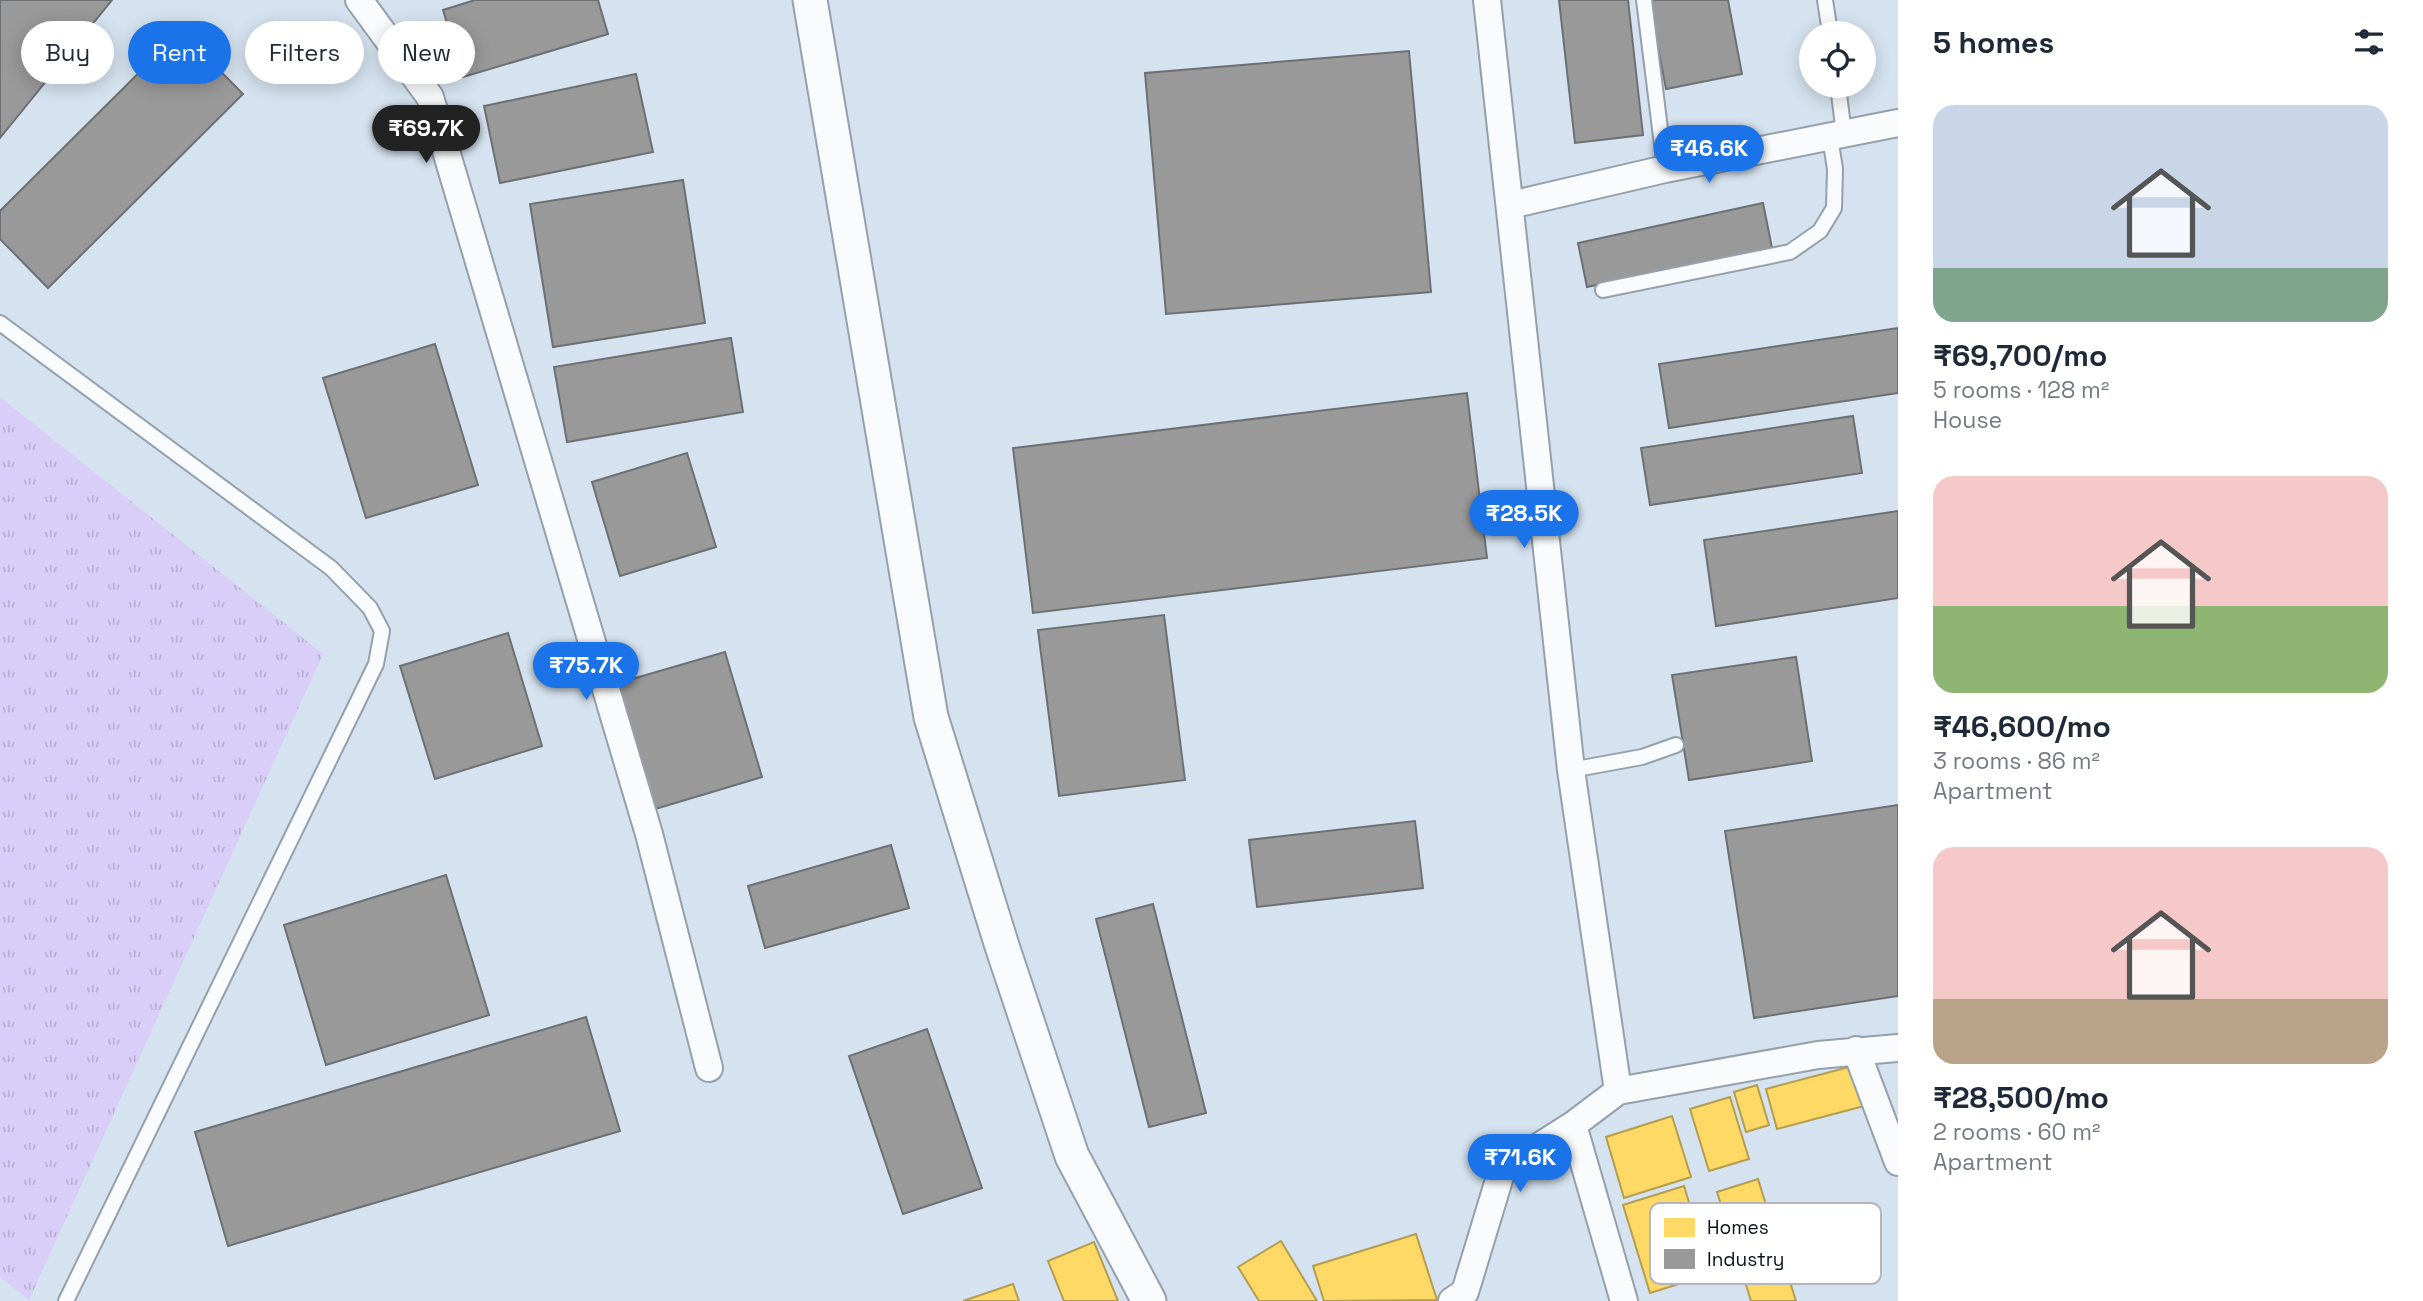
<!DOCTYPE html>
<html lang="en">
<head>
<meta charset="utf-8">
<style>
  body { margin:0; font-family:"Space Grotesk",sans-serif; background:#f2f2f3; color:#1f2937; height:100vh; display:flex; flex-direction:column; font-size:26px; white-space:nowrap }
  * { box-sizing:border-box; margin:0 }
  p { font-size:23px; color:#747a83 }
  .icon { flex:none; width:38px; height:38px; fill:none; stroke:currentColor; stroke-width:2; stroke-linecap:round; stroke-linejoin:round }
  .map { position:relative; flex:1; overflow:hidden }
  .sheet { display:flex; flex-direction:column; background:#fff; width:525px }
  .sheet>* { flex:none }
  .guide { position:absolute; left:21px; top:21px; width:665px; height:63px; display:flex; gap:14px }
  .tools { position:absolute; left:1799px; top:21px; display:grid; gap:14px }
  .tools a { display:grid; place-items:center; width:77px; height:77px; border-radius:50%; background:#fff; box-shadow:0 4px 18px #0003; font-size:35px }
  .price { position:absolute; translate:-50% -60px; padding:0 16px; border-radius:24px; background:#1a73e8; color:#fff; font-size:23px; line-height:46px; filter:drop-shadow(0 2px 4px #0008) }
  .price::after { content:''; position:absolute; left:50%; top:42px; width:21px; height:16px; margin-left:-10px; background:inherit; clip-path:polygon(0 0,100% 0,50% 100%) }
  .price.selected { background:#222; color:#fff }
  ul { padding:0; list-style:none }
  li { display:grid; align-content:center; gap:14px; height:371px; padding:0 35px }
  li span { display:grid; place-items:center; height:217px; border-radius:21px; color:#555 }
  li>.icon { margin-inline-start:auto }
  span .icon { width:126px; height:126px; fill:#fffc; stroke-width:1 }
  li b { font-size:30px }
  h2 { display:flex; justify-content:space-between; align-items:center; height:84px; padding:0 35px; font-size:30px }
  .pill { padding:0 24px; border-radius:32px; background:#fff; box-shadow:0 4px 18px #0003; font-size:24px; line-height:63px }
  .pill.selected { background:#1a73e8; color:#fff }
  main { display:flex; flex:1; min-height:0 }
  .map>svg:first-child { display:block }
</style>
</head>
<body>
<main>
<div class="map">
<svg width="1898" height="1301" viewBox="0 0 1898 1301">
  <defs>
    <pattern id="grass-tufts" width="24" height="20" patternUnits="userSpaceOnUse" patternTransform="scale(1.75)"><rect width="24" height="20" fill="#d8cef7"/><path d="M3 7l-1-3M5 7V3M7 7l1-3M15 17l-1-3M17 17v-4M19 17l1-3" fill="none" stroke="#b8b0d3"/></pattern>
  </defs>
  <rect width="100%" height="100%" fill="#d5e3f0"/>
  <path fill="url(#grass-tufts)" d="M0 397 323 654 29 1300 0 1277Z"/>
  <path fill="#ffd966" stroke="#b49d4f" stroke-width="2" d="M1853 1066 1864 1106 1777 1129 1766 1089Z
    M1757 1085 1769 1125 1746 1132 1734 1092Z
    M1730 1097 1749 1159 1709 1171 1690 1109Z
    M1672 1116 1691 1177 1624 1198 1606 1137Z
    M1758 1179 1796 1301H1751L1717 1192Z
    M1684 1186 1711 1274 1650 1293 1623 1205Z
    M1416 1234 1437 1300 1324 1301 1313 1266Z
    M1281 1241 1317 1301H1259L1238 1267Z
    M1094 1242 1118 1301H1064L1048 1261Z
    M1013 1284 1019 1301H963Z"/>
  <path fill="#999" stroke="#6d7073" stroke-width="2" d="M0 0H112L0 138Z
    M475 0H598L608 34 463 77 443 10Z
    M1559 0H1628L1643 135 1575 143Z
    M1649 0H1728L1742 74 1666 89Z
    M181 31 243 94 48 288 0 239V211Z
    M1409 51 1431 292 1166 314 1145 73Z
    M636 74 653 152 500 183 484 106Z
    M683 180 705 323 553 347 530 204Z
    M1763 203 1772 248 1587 287 1578 243Z
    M1898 328V393L1669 428 1659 364Z
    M731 338 743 412 567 442 554 367Z
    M435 344 478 485 366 518 323 378Z
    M1467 393 1487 558 1033 613 1013 448Z
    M1853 416 1862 473 1650 505 1641 448Z
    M687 453 716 547 620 576 592 482Z
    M1898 511V598L1716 626 1704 540Z
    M1164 615 1185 780 1059 796 1038 630Z
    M508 633 542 746 435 779 400 666Z
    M725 652 762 777 652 810 615 684Z
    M1796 657 1812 761 1689 780 1672 675Z
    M1898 805V996L1754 1018 1725 831Z
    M1415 821 1423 888 1257 907 1249 840Z
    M891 845 909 908 765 948 748 886Z
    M446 875 489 1015 326 1065 284 925Z
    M1153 904 1206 1113 1149 1127 1096 919Z
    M586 1017 620 1131 228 1246 195 1132Z
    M927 1029 982 1188 903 1214 849 1056Z"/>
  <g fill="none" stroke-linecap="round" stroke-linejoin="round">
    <defs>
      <path id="service" d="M1644 0 1665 169
        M1825 0 1830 33
        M1838 86 1844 134
        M1603 290 1790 252 1820 231 1834 208 1835 169 1830 137
        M0 323 331 568 370 608 382 631 376 664 66 1301
        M1571 770 1642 757 1676 745"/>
      <path id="minor" d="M359 0 430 97 649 834 709 1068
        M1487 0 1571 770 1618 1091
        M1511 205 1665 169 1898 123
        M1856 1050 1898 1162
        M1573 1125 1624 1301
        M1452 1301 1465 1292 1502 1170 1573 1125 1618 1091 1818 1055 1898 1048"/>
      <path id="tertiary" d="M810 0 931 717 1002 946 1072 1156 1149 1301"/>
    </defs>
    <use href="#service" stroke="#94a0ab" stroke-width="18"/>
    <use href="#minor" stroke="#94a0ab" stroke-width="30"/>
    <use href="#tertiary" stroke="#94a0ab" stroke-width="37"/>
    <use href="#service" stroke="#f9fbfd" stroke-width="14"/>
    <use href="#minor" stroke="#f9fbfd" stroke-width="26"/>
    <use href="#tertiary" stroke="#f9fbfd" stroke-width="33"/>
  </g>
  <rect x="1650" y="1203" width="231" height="81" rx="10" fill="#fff" stroke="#b4b7ba" stroke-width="2"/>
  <rect x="1664" y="1218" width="31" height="19" fill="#ffd966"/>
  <rect x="1664" y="1249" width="31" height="20" fill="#999"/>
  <g font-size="19" fill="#05101a">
    <text x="1707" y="1234">Homes</text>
    <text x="1707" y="1266">Industry</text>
  </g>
</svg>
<div class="tools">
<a><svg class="icon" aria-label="locate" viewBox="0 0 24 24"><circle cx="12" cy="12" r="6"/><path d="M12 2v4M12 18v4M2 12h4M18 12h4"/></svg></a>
</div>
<b class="price selected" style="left:426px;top:165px">₹69.7K</b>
<b class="price" style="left:1709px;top:185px">₹46.6K</b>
<b class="price" style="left:1524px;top:550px">₹28.5K</b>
<b class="price" style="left:586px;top:702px">₹75.7K</b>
<b class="price" style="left:1520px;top:1194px">₹71.6K</b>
<div class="guide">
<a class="pill">Buy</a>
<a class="pill selected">Rent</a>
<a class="pill">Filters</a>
<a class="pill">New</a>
</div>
</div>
<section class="sheet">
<h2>5 homes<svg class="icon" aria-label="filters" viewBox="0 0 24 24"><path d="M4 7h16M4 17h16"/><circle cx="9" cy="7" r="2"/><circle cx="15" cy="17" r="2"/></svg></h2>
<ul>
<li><span style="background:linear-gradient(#c9d6e8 75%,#7fa58c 0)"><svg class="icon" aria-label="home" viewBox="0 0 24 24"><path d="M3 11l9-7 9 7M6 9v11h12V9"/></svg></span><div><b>₹69,700/mo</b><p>5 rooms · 128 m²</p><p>House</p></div></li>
<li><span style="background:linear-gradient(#f6c9c9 60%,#8fb573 0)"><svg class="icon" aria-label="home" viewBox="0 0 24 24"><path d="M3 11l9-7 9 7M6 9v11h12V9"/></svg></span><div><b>₹46,600/mo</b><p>3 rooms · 86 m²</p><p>Apartment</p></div></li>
<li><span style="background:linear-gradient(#f6c9c9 70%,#b9a48a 0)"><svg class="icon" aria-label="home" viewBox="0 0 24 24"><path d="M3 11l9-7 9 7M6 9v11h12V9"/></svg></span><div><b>₹28,500/mo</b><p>2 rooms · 60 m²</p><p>Apartment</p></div></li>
</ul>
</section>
</main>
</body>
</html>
